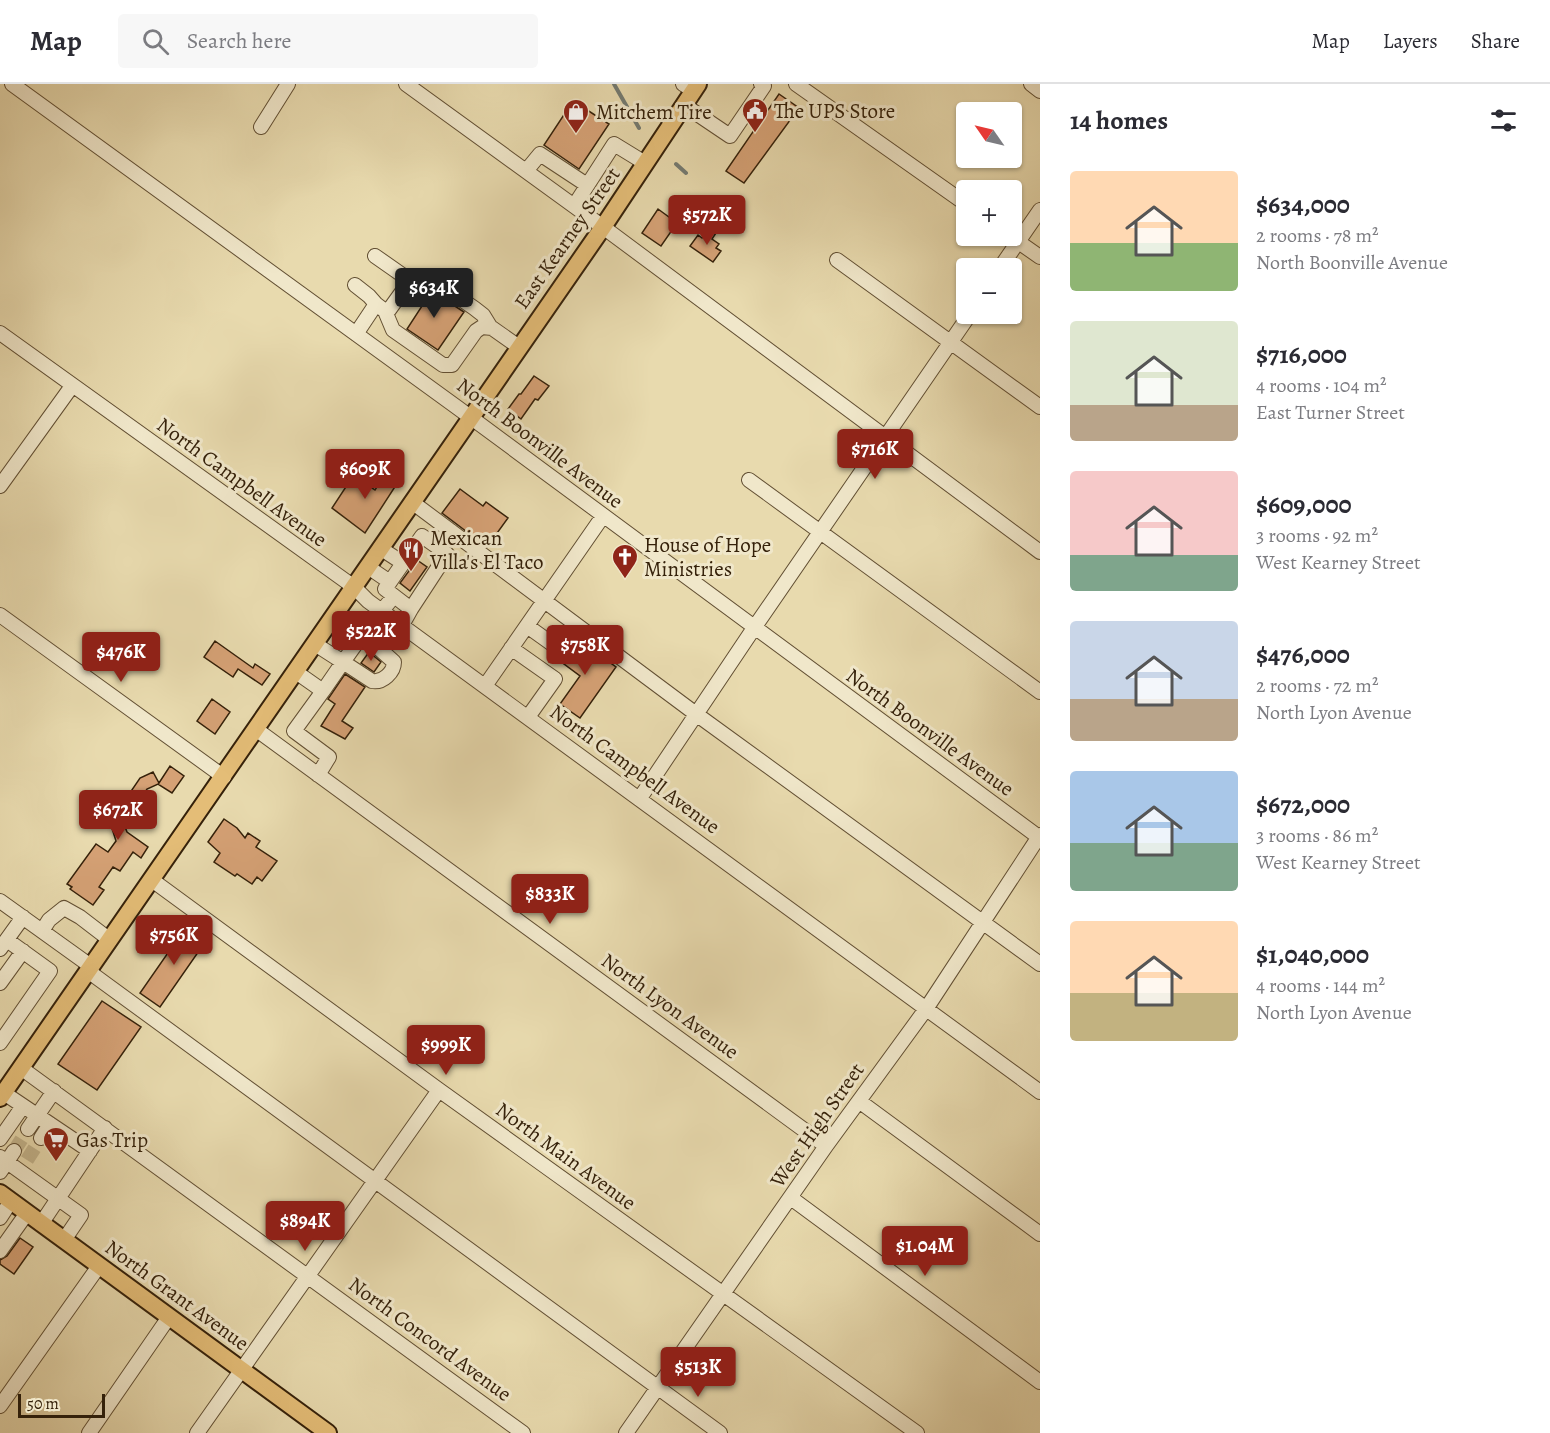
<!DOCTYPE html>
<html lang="en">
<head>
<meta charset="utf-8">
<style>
  body { margin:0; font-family:Alegreya,serif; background:#f7f7f7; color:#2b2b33; height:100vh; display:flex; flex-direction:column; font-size:22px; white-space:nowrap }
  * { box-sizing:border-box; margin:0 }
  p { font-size:20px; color:#7c7c81 }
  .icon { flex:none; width:33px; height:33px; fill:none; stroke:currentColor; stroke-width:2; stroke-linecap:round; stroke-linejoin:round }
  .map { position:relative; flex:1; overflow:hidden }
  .side { display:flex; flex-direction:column; background:#fff; width:510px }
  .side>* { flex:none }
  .needle { width:39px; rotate:304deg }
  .buttons { position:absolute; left:956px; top:18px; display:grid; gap:12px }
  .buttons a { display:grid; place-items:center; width:66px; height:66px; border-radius:6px; background:#fff; box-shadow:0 2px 4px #0004; font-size:30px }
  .scale { position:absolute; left:18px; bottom:15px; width:87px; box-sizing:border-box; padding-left:6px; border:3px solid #35210a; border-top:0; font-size:16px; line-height:21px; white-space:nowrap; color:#35210a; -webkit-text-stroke:4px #f0e7ca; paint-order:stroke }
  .price { position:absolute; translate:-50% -51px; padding:0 14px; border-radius:6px; background:#8f2418; color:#fff; font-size:20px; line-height:39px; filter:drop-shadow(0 2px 3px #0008) }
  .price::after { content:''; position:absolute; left:50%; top:36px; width:18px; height:14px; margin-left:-9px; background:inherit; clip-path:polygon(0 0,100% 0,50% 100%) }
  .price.current { background:#222; color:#fff }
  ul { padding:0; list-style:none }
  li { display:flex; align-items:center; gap:18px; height:150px; padding:0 30px }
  li span { display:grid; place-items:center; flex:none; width:168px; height:120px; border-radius:6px; color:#555 }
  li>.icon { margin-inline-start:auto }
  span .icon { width:72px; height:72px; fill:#fffc; stroke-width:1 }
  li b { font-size:26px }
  h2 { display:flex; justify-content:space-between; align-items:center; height:72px; padding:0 30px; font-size:26px }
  header { display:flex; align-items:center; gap:36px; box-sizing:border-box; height:84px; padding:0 30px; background:#fff; border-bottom:2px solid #e1e1e2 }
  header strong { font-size:28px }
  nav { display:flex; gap:33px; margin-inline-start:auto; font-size:21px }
  .search { width:420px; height:54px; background:#f7f7f7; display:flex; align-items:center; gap:15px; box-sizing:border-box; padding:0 21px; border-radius:6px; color:#7c7c81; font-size:22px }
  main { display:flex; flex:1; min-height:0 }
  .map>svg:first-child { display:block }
</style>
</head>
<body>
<header>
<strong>Map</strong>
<div class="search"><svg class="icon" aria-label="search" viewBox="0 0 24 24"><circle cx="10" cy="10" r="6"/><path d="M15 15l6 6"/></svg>Search here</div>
<nav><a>Map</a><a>Layers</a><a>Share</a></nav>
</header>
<main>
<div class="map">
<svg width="1040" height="1349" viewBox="0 0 1040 1349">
  <rect width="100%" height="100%" fill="#e8daae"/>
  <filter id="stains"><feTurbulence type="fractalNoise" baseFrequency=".00333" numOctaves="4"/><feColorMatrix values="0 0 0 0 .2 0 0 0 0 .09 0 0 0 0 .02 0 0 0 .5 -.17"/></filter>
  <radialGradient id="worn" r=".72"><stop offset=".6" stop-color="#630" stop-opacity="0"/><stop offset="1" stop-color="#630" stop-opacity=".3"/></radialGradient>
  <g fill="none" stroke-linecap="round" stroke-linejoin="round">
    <path stroke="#747b72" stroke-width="4" d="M614 0 639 44
      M676 80 686 89"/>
  </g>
  <path fill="#d5a175" stroke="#35210a" stroke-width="1.5" d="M779 10 799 24 744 99 726 87Z
    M573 17 609 40 579 85 544 61Z
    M658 125 677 139 661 162 642 149Z
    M709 144 716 149 712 155 719 160 716 164 721 167 713 178 690 162 698 151 702 154Z
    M426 203 464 228 438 266 407 245 424 219 416 213 422 204Z
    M534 292 549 302 538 316 535 315 521 335 508 325 519 310H521Z
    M388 386 400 395 365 449 332 424 353 392 375 406Z
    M460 405 483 422 486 418 508 434 487 463 442 429Z
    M417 476 427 483 410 507 400 499Z
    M576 554 616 583 580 634 560 620 580 592 560 577Z
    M215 557 253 584 255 580 270 590 262 601 238 585 233 593 204 573Z
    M369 568 381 578 374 588 361 579Z
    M345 590 365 603 342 637 353 644 345 655 321 642 335 620 328 615Z
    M212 615 230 628 215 650 197 637Z
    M170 682 184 692 172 709 158 700 147 705 124 740 127 748 148 763 141 774 133 768 120 787 113 783 99 803 104 806 93 821 70 805 72 803 67 800 96 760 108 768 116 757 110 738 140 694 153 688 159 699Z
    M224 735 237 744 245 754 248 749 260 757 256 763 277 777 262 797 257 793 252 800 237 790 235 792 214 778 220 769 208 758Z
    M188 840 208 854 160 923 140 909Z
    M102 917 141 943 97 1006 58 980Z
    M20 1154 33 1163 14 1190 0 1180V1176L7 1172Z"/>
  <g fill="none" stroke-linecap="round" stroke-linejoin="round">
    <path stroke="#c4b58d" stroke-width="14" stroke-dasharray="14 7" stroke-linecap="butt" d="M14 1067 28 1045
      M27 1076 41 1054"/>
    <defs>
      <path id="minor" d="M12 0 458 324 1040 754
        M406 0 603 143 1040 468
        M683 0 694 7
        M796 0 966 120
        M1031 0 1040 7
        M684 21 730 52 764 2 761 0
        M261 43 288 0
        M526 87 540 70 587 101
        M574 122 614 60 645 79
        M1010 152 1040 173
        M837 176 1040 323
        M1000 184 1040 126
        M407 196 428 194 436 198 474 224 483 231 491 244
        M355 201 369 212 376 220
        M385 227 393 246 443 281H452L476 247 482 243 492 244 519 263
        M0 249 354 503 368 517 1040 1008
        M356 250 376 220 385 227 389 226 407 201 405 193 375 172
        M749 396 1040 608
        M0 402 72 302
        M412 418 696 630 1040 880
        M380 464 403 479
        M368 483 390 498
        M411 525 447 470 439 464
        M336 530 363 550 343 578 372 597C383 599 394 588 394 578L363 550 394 512
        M0 531 224 693
        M402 541 411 525 385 505 422 452 439 464 451 447
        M527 542 555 562
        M315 560 343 578 323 607
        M511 564 555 595 528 633
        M296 588 323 607 294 647 329 673 318 691
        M485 602 603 432
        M257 646 826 1062
        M640 714 754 544 970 230
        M152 796 439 1006 917 1349
        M0 817 92 883
        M42 847 49 836 64 824 80 833 110 856
        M0 865 23 833
        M88 887 720 1349
        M0 899 23 867
        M0 959 50 887 7 856
        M21 984 523 1349
        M4 1009 90 1067
        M859 1017 1040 1150
        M28 1045 54 1007
        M41 1054 50 1040
        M0 1055 23 1022
        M0 1073 81 1131 64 1156
        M0 1088 14 1067
        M791 1114 1040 1298
        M0 1134 11 1117
        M41 1140 105 1044
        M0 1167 27 1129
        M0 1322 99 1182
        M89 1349 169 1233
        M197 1349 439 1006
        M626 1349 826 1062 926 925 1040 751"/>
      <path id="major" d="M0 1014 603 143 698 0
        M0 1109 328 1349"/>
    </defs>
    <use href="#minor" stroke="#624f33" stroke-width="16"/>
    <use href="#major" stroke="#35210a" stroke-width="20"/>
    <use href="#minor" stroke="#f0e7ca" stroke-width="14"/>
    <use href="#major" stroke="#e4bd77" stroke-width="16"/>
  </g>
  <defs>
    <symbol id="civic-pin" viewBox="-11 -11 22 30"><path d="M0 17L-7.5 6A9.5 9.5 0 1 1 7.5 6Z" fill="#8f2418" stroke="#f0e7ca"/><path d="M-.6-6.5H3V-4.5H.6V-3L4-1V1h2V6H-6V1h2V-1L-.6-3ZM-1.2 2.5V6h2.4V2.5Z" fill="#fff"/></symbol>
    <symbol id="shop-pin" viewBox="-11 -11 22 30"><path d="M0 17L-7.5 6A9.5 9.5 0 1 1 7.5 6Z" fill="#8f2418" stroke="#f0e7ca"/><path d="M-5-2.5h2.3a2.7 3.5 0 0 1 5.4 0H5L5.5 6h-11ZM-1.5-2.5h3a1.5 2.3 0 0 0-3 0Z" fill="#fff"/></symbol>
    <symbol id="restaurant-pin" viewBox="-11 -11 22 30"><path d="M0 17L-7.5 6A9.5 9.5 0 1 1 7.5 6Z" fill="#8f2418" stroke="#f0e7ca"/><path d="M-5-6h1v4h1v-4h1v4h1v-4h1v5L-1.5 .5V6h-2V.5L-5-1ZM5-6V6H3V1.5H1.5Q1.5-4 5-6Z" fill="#fff"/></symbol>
    <symbol id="church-pin" viewBox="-11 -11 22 30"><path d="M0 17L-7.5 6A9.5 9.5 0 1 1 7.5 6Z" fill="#8f2418" stroke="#f0e7ca"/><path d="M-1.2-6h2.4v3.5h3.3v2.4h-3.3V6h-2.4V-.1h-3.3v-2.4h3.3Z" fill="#fff"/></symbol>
    <symbol id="supermarket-pin" viewBox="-11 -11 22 30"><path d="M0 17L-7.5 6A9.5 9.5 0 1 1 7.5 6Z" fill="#8f2418" stroke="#f0e7ca"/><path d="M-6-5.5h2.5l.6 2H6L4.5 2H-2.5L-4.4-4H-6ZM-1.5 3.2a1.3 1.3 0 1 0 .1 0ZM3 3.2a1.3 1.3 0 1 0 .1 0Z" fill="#fff"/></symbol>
  </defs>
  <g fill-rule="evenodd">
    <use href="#civic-pin" x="740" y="12" width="30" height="40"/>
    <use href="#shop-pin" x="561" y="13" width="30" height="40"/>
    <use href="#restaurant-pin" x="396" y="451" width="30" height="40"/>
    <use href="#church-pin" x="610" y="458" width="30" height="40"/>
    <use href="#supermarket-pin" x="41" y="1041" width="30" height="40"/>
  </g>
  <g text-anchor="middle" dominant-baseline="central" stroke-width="6" stroke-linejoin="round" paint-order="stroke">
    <g font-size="21" fill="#35210a" stroke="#f0e7ca" text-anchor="start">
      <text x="774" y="27">The UPS Store</text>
      <text x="596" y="28">Mitchem Tire</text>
      <text x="430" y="454">Mexican<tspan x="430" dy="24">Villa's El Taco</tspan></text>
      <text x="644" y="461">House of Hope<tspan x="644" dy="24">Ministries</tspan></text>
      <text x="76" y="1056">Gas Trip</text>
    </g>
    <g font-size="21" fill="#35210a" stroke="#f0e7ca">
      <text transform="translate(567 154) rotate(-55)">East Kearney Street</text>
      <text transform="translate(540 359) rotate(37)">North Boonville Avenue</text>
      <text transform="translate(242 398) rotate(36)">North Campbell Avenue</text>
      <text transform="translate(930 648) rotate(36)">North Boonville Avenue</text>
      <text transform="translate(635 685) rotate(36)">North Campbell Avenue</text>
      <text transform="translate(670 922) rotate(36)">North Lyon Avenue</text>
      <text transform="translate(817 1041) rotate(-55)">West High Street</text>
      <text transform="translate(566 1072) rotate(36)">North Main Avenue</text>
      <text transform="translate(177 1211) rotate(36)">North Grant Avenue</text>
      <text transform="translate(430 1255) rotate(36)">North Concord Avenue</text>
    </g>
  </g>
  <rect width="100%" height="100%" filter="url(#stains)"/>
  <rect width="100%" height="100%" fill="url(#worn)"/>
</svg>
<div class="buttons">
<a><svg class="needle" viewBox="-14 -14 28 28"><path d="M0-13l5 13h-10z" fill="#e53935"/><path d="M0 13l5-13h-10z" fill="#7c7c81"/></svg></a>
<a>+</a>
<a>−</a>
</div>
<div class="scale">50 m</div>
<b class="price" style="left:707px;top:162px">$572K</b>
<b class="price current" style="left:434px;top:235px">$634K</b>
<b class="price" style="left:875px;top:396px">$716K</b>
<b class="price" style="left:365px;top:416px">$609K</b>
<b class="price" style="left:371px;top:578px">$522K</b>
<b class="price" style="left:585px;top:592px">$758K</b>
<b class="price" style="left:121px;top:599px">$476K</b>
<b class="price" style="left:118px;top:757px">$672K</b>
<b class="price" style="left:550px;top:841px">$833K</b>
<b class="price" style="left:174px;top:882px">$756K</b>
<b class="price" style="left:446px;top:992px">$999K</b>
<b class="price" style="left:305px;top:1168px">$894K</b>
<b class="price" style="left:925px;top:1193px">$1.04M</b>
<b class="price" style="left:698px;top:1314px">$513K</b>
</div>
<section class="side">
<h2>14 homes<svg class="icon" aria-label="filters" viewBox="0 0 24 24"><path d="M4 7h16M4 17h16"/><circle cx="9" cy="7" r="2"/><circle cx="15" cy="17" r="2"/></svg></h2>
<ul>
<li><span style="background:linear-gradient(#ffd9b3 60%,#8fb573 0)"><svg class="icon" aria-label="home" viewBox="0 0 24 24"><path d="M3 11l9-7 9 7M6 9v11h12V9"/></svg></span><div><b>$634,000</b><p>2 rooms · 78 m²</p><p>North Boonville Avenue</p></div></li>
<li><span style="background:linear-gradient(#dfe7d0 70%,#b9a48a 0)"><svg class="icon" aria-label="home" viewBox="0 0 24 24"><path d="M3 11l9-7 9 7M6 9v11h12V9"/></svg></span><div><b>$716,000</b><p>4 rooms · 104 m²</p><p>East Turner Street</p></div></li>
<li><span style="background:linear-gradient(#f6c9c9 70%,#7fa58c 0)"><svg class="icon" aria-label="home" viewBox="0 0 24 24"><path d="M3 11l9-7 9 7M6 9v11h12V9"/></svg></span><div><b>$609,000</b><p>3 rooms · 92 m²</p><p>West Kearney Street</p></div></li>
<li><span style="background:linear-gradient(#c9d6e8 65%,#b9a48a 0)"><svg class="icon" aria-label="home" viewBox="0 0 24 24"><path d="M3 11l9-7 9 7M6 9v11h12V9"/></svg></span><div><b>$476,000</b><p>2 rooms · 72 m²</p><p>North Lyon Avenue</p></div></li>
<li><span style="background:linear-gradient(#a9c7e8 60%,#7fa58c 0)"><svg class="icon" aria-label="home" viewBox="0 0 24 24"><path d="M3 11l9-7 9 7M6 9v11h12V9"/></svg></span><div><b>$672,000</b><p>3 rooms · 86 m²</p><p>West Kearney Street</p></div></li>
<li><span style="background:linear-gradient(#ffd9b3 60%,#c2b280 0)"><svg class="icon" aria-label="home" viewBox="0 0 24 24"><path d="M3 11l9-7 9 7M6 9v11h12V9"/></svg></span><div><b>$1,040,000</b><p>4 rooms · 144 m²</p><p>North Lyon Avenue</p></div></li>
</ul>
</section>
</main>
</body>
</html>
